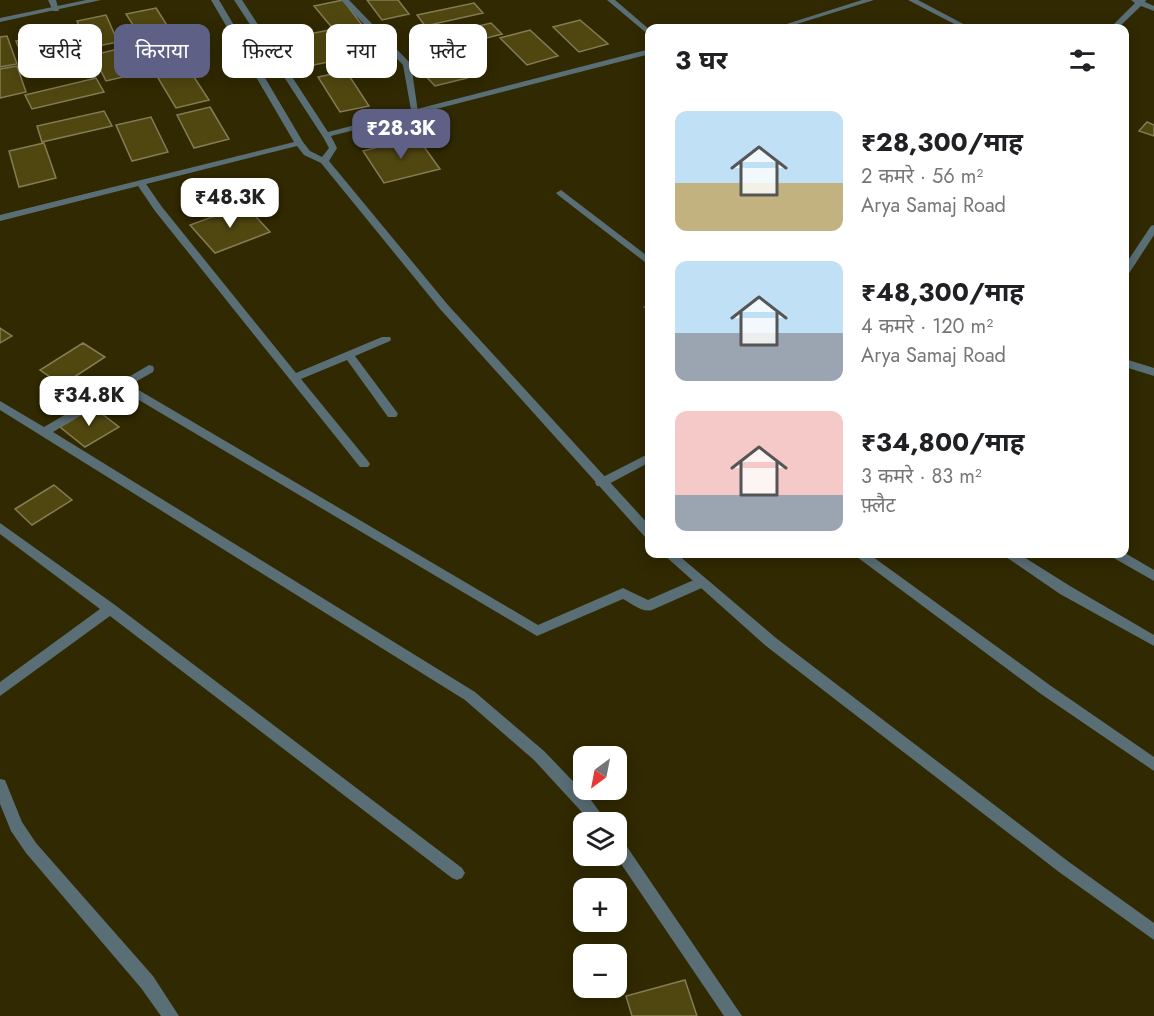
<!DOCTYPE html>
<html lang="hi">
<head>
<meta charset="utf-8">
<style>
  body { margin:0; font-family:Jost,"Noto Sans Devanagari",sans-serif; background:#f6f6f6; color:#202124; height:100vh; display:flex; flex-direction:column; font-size:22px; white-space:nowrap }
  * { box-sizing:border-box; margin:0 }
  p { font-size:20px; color:#757577 }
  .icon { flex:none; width:33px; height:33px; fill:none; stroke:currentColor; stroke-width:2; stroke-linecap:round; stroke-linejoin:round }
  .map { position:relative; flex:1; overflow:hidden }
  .panel { position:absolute; left:645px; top:24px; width:484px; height:534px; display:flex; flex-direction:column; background:#fff; border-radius:12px; box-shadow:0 3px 15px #0003 }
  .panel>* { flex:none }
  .banner { position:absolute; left:18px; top:24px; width:537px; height:54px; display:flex; gap:12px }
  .needle { width:39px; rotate:212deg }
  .tools { position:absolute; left:573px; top:746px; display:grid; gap:12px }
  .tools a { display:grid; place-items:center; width:54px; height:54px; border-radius:12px; background:#fff; box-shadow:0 3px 15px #0003; font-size:30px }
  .price { position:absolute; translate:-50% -51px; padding:0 14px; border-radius:12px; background:#fff; color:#222; font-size:20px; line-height:39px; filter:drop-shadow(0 2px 3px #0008) }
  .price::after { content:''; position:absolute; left:50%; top:36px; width:18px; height:14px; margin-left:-9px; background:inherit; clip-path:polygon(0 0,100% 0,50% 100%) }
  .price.current { background:#5e6185; color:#fff }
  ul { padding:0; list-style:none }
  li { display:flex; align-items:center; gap:18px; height:150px; padding:0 30px }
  li span { display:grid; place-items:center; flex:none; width:168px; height:120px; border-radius:12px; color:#555 }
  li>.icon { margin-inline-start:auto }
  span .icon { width:72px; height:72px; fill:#fffc; stroke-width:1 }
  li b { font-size:26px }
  h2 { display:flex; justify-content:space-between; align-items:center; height:72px; padding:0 30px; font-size:26px }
  .tag { padding:0 21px; border-radius:12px; background:#fff; box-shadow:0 3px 15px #0003; font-size:21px; line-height:54px }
  .tag.current { background:#5e6185; color:#fff }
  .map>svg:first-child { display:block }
</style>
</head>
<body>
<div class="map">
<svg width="1154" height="1016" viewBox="0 0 1154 1016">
  <rect width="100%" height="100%" fill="#302901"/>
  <path fill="#504710" stroke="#837c54" stroke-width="1.5" d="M343 0 362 25 334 30 314 6Z
    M367 0H398L409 14 382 20Z
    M474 3 483 13 425 26 417 15Z
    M156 8 170 30 140 36 126 14Z
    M106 15 118 42 88 48 77 21Z
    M580 20 608 44 579 52 553 27Z
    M491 23 502 34 440 50 429 38Z
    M70 29 83 55 27 68 16 41Z
    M365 29 386 58 356 64 336 35Z
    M329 30 347 58 295 69 278 40Z
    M530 30 558 56 527 65 500 38Z
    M7 36 17 64 0 67V37Z
    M173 39 187 63 158 69 145 45Z
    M122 48 136 74 106 81 93 55Z
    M446 56 467 78 435 86 414 64Z
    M17 66 26 92 0 98V69Z
    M190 71 209 100 176 108 158 78Z
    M346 71 369 106 340 112 318 77Z
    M96 78 104 92 32 109 25 95Z
    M210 107 229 139 194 148 177 115Z
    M104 111 112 126 42 142 37 126Z
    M151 117 168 152 132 161 116 125Z
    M1147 122 1154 125V136L1139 131Z
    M417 137 440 169 384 183 363 151Z
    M44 143 56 178 19 187 9 151Z
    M245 205 270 232 215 253 190 225Z
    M0 328 12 336 0 343Z
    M83 343 105 357 62 385 40 370Z
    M93 407 119 427 85 447 60 427Z
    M54 485 72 500 32 525 15 509Z
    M685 980 697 1016H632L626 996Z"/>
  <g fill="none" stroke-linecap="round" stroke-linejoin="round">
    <path fill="#5a6e75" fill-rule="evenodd" d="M48 0H56L59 11H53Z
      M341 0H349L411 64 418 112 411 110 403 65Z
      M862 0H874L784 28H774Z
      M908 0H918L971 28H962Z
      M1131 0H1146L1145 2 1154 6V11L1141 6 1118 28H1110L1135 3Z
      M141 180 144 181 162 207 296 373 382 337H390L391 339 390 341 355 356 396 411 398 414 396 417H388L347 360 301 379 368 461 370 464 368 467H360L155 211 136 183Z
      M561 190 650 258V266L558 195 556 193Z
      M1154 225V235L1128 275 1125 276V265L1151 226Z
      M648 304H650V311L643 307Z
      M1125 359 1154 368V376L1125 367Z
      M149 365 153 366 154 369 153 372 130 385 538 625 623 588 648 600 696 579H704L706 583 704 587 652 610C642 613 631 603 623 599L537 636 122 390 53 432 475 692 544 751 591 800 607 822H591L534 760 465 700 0 410V401L44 427Z
      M650 453V462L605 486H597L595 483 597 480Z
      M0 523 115 605 462 868 465 873 462 878 457 880 452 878 110 616 0 696V682L100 609 0 534Z
      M1125 553 1154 570V581L1112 557 1110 554Z
      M855 554H869L1051 686 1154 757V771L1041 694 857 557Z
      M1004 554H1019L1070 586 1154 635V646L1060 594 1006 557Z
      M0 779 5 780 22 822 36 843 153 976 179 1016H161L141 988 26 853 11 831 0 804Z
      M616 836 621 838 742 1016H724L615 855Z"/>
    <path fill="#5a6e75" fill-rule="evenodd" d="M86 0H101L0 22V18Z
      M211 0H219L303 142 310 151 322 157 329 148 323 137 234 0H242L328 132 650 49V54L331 136 337 148 329 161 448 305 650 526V539L646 538 440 309 321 163 304 155 297 146 0 221V215L294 142Z
      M607 0H615L650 30V36Z
      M663 554H677L776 638 1069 862 1154 923V940L1059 872 766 646Z"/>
  </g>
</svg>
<div class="tools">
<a><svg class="needle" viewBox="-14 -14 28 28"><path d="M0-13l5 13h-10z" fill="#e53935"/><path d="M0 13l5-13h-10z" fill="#757577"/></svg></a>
<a><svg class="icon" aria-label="layers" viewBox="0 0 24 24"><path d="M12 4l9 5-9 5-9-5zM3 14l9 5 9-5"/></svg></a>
<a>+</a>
<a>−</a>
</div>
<b class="price current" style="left:401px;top:160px">₹28.3K</b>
<b class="price" style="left:230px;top:229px">₹48.3K</b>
<b class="price" style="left:89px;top:427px">₹34.8K</b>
<div class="banner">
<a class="tag">खरीदें</a>
<a class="tag current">किराया</a>
<a class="tag">फ़िल्टर</a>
<a class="tag">नया</a>
<a class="tag">फ़्लैट</a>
</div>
<section class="panel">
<h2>3 घर<svg class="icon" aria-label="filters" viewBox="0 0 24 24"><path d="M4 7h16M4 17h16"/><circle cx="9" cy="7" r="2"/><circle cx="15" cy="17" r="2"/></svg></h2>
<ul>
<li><span style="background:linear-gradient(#bfe0f5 60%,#c2b280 0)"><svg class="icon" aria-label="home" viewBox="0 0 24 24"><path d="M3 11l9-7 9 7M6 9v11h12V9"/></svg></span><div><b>₹28,300/माह</b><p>2 कमरे · 56 m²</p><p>Arya Samaj Road</p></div></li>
<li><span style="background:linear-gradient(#bfe0f5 60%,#9aa5b1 0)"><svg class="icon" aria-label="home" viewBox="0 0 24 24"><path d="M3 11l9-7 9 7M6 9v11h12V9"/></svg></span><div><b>₹48,300/माह</b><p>4 कमरे · 120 m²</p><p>Arya Samaj Road</p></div></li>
<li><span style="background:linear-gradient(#f6c9c9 70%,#9aa5b1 0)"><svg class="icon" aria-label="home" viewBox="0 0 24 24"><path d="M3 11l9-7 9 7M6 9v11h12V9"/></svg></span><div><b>₹34,800/माह</b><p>3 कमरे · 83 m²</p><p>फ़्लैट</p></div></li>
</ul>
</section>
</div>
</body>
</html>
